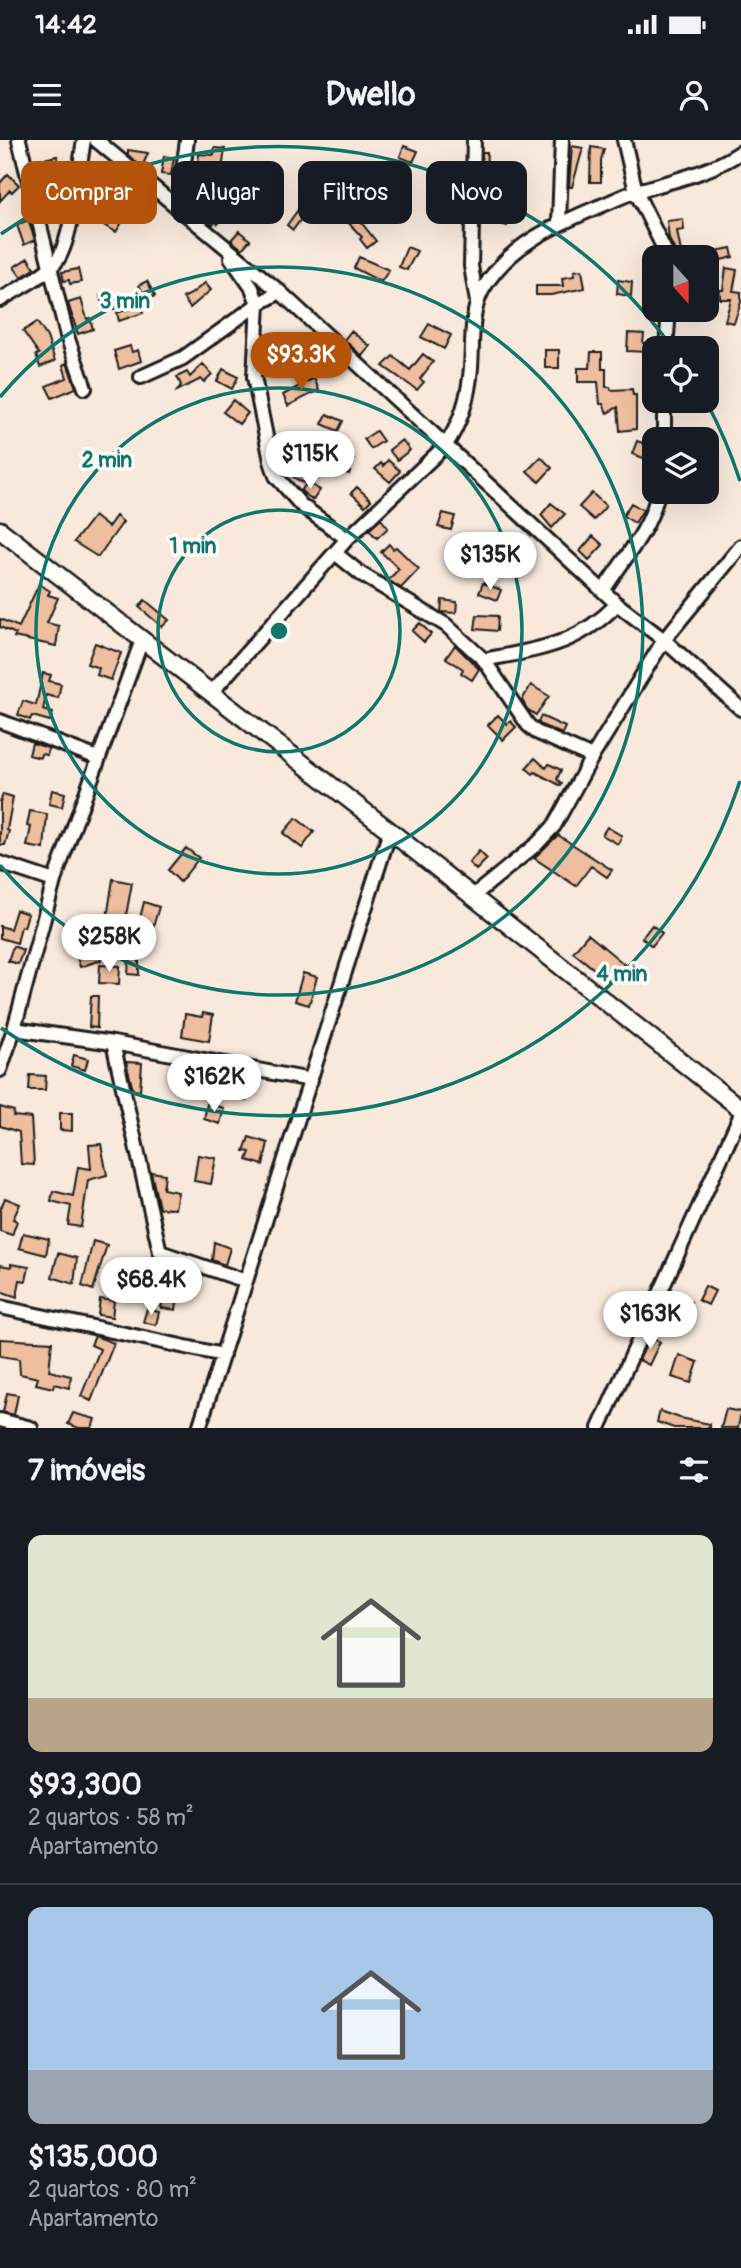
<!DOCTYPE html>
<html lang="pt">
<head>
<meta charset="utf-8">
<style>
  body { margin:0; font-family:Pangolin,sans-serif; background:#20242c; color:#f1f3f6; height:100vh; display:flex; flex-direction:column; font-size:26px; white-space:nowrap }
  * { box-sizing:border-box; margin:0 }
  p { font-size:23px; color:#9ea1a6 }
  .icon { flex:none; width:38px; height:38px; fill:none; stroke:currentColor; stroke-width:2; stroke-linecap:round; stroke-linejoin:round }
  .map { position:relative; height:1288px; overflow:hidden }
  .side { display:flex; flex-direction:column; background:#171b24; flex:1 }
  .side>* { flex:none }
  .guide { position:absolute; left:21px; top:21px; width:700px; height:63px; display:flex; gap:14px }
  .needle { width:46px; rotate:159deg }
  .controls { position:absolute; left:642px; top:105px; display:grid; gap:14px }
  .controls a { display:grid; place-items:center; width:77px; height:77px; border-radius:14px; background:#171b24; box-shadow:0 7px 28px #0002; font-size:35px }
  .price { position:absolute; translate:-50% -60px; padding:0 16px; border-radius:24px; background:#fff; color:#222; font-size:23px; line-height:46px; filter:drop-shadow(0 2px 4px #0008) }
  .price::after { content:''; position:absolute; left:50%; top:42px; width:21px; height:16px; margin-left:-10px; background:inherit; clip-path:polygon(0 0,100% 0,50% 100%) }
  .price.on { background:#b45309; color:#fff }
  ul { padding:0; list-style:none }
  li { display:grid; align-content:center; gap:14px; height:371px; padding:0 28px }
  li+li { border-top:2px solid #363941 }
  li span { display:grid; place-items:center; height:217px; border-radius:14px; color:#555 }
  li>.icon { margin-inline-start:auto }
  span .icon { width:126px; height:126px; fill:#fffc; stroke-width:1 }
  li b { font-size:30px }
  h2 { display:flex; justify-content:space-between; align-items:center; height:84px; padding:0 28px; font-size:30px }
  .tag { padding:0 24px; border-radius:14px; background:#171b24; box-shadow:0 7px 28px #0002; font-size:24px; line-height:63px }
  .tag.on { background:#b45309; color:#fff }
  .status { display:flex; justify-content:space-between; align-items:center; height:49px; padding:0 35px; background:#171b24; direction:ltr }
  .status svg { height:19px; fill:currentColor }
  header { display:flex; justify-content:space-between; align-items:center; height:91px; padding:0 28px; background:#171b24; font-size:32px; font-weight:700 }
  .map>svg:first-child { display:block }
</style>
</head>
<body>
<div class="status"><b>14:42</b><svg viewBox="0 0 49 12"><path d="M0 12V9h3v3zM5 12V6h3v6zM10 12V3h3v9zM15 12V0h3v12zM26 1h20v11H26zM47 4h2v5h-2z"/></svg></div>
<header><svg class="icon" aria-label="menu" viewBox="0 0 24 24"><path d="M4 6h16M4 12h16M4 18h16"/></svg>Dwello<svg class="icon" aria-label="person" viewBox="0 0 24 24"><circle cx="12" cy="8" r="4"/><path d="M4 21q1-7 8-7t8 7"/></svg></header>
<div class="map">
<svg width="741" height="1288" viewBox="0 0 741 1288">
  <rect width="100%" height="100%" fill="#f8e9dc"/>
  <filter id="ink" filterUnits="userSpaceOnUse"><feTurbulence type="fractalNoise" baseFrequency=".0143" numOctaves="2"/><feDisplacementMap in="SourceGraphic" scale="14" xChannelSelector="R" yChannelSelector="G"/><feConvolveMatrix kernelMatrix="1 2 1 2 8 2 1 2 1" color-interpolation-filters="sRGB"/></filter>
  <g filter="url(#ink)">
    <path fill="#eebe9e" stroke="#1c1c1c" stroke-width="2" d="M404 6 418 11 413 22 400 17Z
      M572 6 583 8 572 47H569Z
      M591 7 604 9 601 20V42H590Z
      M214 8 225 9 220 43 196 35 199 14 214 15Z
      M128 10 148 13 142 27 128 15Z
      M482 12H487L486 32H489L487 59H491L490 66 519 75 518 79 509 78 507 86 494 82 495 77 481 75Z
      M57 16 60 30 42 34 39 20Z
      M164 16 174 18 171 35 161 34Z
      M354 30 397 56 390 67 370 55 353 72 376 101 367 108 360 99 362 97 345 79 342 82 315 59 323 49 332 56 345 43Z
      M8 34 19 45 12 52 10 50 0 61V43Z
      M109 35 117 41 108 54 99 49Z
      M231 53 238 61 224 74 226 75 218 84 215 82 212 85 208 81Z
      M42 57H57L58 69 45 70Z
      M300 67 307 71 293 90 287 85Z
      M114 73 124 79 116 92 105 86Z
      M683 79 684 90 677 91 681 112 676 113 669 99 667 81Z
      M28 80 35 100 24 105 17 85Z
      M239 91 250 100 242 109 231 100Z
      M407 107 417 111 407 130 399 127Z
      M731 108 733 117 713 122 711 112Z
      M359 117 389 130 381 142 354 128Z
      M28 118 35 129 21 137 14 127Z
      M726 128 737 130 733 151 741 152V162L734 183 725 181 731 159H720V150H723Z
      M78 129 81 142 70 144 69 140 64 141 62 132Z
      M582 130 585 148 551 155H536V146H563L562 138 574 136V131Z
      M618 140 632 142 631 156 617 154Z
      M147 141 155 156 146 160 139 145Z
      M205 143 211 150 190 168 183 158 191 154Z
      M113 153 117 168 104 171 100 156Z
      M81 159 87 179 90 178 93 189 78 194 68 163Z
      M140 165 143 173 119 181 117 173Z
      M37 182 47 197 55 221 40 227 36 215 39 214 23 191Z
      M429 184 451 195 444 209 421 197Z
      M351 191 370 206 362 216 344 200Z
      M628 193 644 194 643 203H649V212L627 211Z
      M130 206 132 212 138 210 141 221 119 229 114 211Z
      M545 210H559V228H545Z
      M591 212H602V229H606V247H610L611 250 632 249 633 255H636V289L620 291 618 267 607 273 603 264H600L598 242H578V228H590Z
      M423 214 433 222 420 239 424 242 417 250 383 226 393 216 410 230Z
      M67 223 76 248 52 258 46 246 67 238 63 225Z
      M203 224 212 234 204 242 201 239 177 251 181 245 177 237 187 232 190 237Z
      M223 229 238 237 232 249 217 241Z
      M314 238 319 250 288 266 283 255Z
      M233 260 248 273 239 284 223 272Z
      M327 274 343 281 338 291 322 284Z
      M376 291 383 301 371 309 364 299Z
      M306 300 320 303 315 319 302 316Z
      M402 300 410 310 397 320 389 310Z
      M637 301 654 307 652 321 632 314Z
      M344 316 354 320 349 334 339 331Z
      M541 317 552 328 539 342 527 331Z
      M388 320 400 331 390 342 375 329 381 323 383 326Z
      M294 326 308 335 303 343 289 334Z
      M307 342 320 350 313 360 301 351Z
      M357 347 371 360 365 366 351 353Z
      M592 353 606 366 594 380 579 367Z
      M551 363 565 374 552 388 541 375Z
      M631 363 643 370 635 383 623 376Z
      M443 373 455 376 451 390 438 387Z
      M94 376 108 387 116 376 123 382 98 417 74 402Z
      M381 379 388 388 377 398 369 390Z
      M479 395 493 405 485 415 471 405Z
      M593 396 603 405 589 420 580 411Z
      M389 404 393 409 396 407 419 429 401 448 388 440 399 429 381 412Z
      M483 443 501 450 497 460 479 453Z
      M39 444 50 451 48 455 58 458 47 483 59 486 56 506 14 497 16 494 0 487V479L19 487Z
      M145 460 169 480 162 487 139 467Z
      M442 460 457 462 456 473 441 472Z
      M477 475 498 476 497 491 475 489Z
      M420 483 431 494 424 502 412 491Z
      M95 503 121 513 111 540 97 535 99 528 87 524Z
      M455 505 479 529 472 540 461 533 463 529 446 518Z
      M43 533 51 535 49 541 61 544 58 558 46 555 43 570 53 573 50 581 32 576 30 580 18 575 23 561 36 565Z
      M531 545 549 556 536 575 527 569 522 560Z
      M498 575 507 584 510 581 516 587 503 600 488 585Z
      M541 576 565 587 562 594 541 585 538 582Z
      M32 603 48 608 47 615 41 614 40 618 29 615Z
      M535 618 546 628 549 624 561 630 557 639 562 644 561 646 535 632 533 634 526 628Z
      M52 650 65 653 62 667 49 664Z
      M3 654 13 657 7 690 9 691 5 705H0V662Z
      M30 671 47 674 44 709 27 706 31 687 27 686Z
      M296 678 314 692 302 708 283 693Z
      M607 687 622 696 618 704 602 695Z
      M558 695 612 730 607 737 591 726 576 746 534 718Z
      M186 708 199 718 180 742 168 730Z
      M479 711 487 719 476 730 469 723Z
      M113 739 132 743 125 781 107 778Z
      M144 762 159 767 153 787 139 782Z
      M16 770 28 774 24 787 21 786 17 803 0 798V786L10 789Z
      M652 785 662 793 652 806 642 798Z
      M588 794 624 824 609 841 573 812Z
      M13 806 23 810 18 824 8 821Z
      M97 808 101 820 80 827 76 814Z
      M129 817 139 818V835L128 834Z
      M100 825 120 826 119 844 99 843Z
      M303 833 317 837 309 865 295 861Z
      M91 856H98L97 888 89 887Z
      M203 873 213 875 209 901 182 896 185 874 202 877Z
      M74 915 88 919 85 930 71 926Z
      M126 922 142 923 140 951 133 950Z
      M30 935 46 936 45 950H29Z
      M239 935 253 938 246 961 234 957Z
      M207 964 224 968 220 984 204 979Z
      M0 967 14 971 13 976 31 978 34 1025 21 1024 19 992 0 986Z
      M60 973H72V991L60 990Z
      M249 997 268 1003 263 1025 247 1020 250 1012 244 1011Z
      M101 1004 107 1035 88 1040 81 1087 68 1085 71 1066 51 1061 53 1051 73 1056 78 1027 91 1029 89 1005Z
      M198 1015 216 1018 211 1044 194 1041Z
      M151 1032 165 1034 163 1049 178 1052 175 1069 159 1068Z
      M5 1058 20 1064 13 1079 17 1081 12 1095 0 1091V1070Z
      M23 1093 49 1099 46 1115 19 1108Z
      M93 1101 107 1105 93 1150 82 1146Z
      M214 1102 230 1108 225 1125 212 1120Z
      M58 1113 77 1118 74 1144 52 1137Z
      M158 1121 171 1125 166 1151 151 1150Z
      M11 1124 29 1127 26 1141 20 1140 17 1157 0 1151V1125L11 1127Z
      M705 1146 715 1151 708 1165 698 1160Z
      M164 1154 178 1155 176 1170 161 1168Z
      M675 1155 691 1162 685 1173 670 1167Z
      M100 1159 114 1161 112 1177 98 1175Z
      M147 1169 159 1172 156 1185 143 1182Z
      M95 1196 114 1203 91 1261 81 1256 100 1209 91 1205Z
      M650 1197 660 1202 649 1225 639 1220Z
      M0 1199 52 1202 49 1231 71 1236 69 1248 54 1244 53 1248 36 1244 38 1238 20 1234 19 1219 0 1216Z
      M679 1215 698 1222 691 1243 672 1237Z
      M7 1253 18 1255 14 1275 3 1272Z
      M726 1269 741 1272 738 1288H721Z
      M660 1271 680 1278 710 1284V1288H674L657 1282Z
      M73 1273 95 1279 92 1288H79L68 1284Z"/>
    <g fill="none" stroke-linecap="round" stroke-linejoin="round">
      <defs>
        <path id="minor" d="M19 0 67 196 85 248
          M96 0 280 152 617 464 664 500 741 569
          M474 0 471 126 477 162
          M624 0 636 52 668 117
          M178 69 187 0
          M559 83 562 0
          M231 118 252 148 258 164 254 237 271 321 276 336 301 365 347 399
          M0 160C17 149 41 138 55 123 72 105 79 27 84 0
          M666 208 669 170
          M141 237 183 218 258 164 280 152
          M664 299V261
          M335 413 361 434 446 485 484 520 528 585 536 592 592 617
          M603 451C623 419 651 390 658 352
          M484 520C538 509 577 506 617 464
          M211 553 347 399 445 306C461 283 469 255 471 227 473 201 470 172 483 149 509 105 553 86 598 67 611 62 624 55 637 51 672 41 710 33 741 12
          M0 581 98 618
          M0 723 54 741
          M473 756 538 703 554 686 592 617 664 500 741 406
          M14 889 113 903 311 940
          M113 903 160 1112 246 1141
          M0 930 14 889 54 741 142 500
          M0 1167 223 1215
          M0 1280 31 1288
          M199 1288 390 691
          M599 1288 741 974"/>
        <path id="major" d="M0 390 390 691 741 969"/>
      </defs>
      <use href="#minor" stroke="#1c1c1c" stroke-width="18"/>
      <use href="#major" stroke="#1c1c1c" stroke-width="21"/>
      <use href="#minor" stroke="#fdfcf7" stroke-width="12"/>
      <use href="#major" stroke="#fdfcf7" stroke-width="16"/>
    </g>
  </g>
  <g fill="none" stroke="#0f766e" stroke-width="3.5">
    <circle cx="279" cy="491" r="121"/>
    <circle cx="279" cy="491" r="243"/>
    <path d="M0 257A364 364 0 1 1 0 725"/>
    <path d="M740 641A485 485 0 0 1 1 888M1 94A485 485 0 0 1 671 206M707 263A485 485 0 0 1 740 341"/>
  </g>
  <circle cx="279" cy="491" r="10" fill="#0f766e" stroke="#fdfcf7" stroke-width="3.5"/>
  <g font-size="21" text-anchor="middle" font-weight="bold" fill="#0f766e" stroke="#fdfcf7" stroke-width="7" stroke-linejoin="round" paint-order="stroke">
    <text x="125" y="168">3 min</text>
    <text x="107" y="327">2 min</text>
    <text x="193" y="413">1 min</text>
    <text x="622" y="841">4 min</text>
  </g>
</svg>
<div class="controls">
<a><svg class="needle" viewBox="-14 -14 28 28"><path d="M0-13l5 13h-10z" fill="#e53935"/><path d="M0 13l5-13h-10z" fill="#9ea1a6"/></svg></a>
<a><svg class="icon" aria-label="locate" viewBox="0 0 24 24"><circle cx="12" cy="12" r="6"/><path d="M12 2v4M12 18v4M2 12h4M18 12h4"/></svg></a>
<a><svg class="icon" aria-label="layers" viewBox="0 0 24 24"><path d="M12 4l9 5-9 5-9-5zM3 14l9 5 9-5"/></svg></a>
</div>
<b class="price on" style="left:301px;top:252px">$93.3K</b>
<b class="price" style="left:310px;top:351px">$115K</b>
<b class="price" style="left:490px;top:452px">$135K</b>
<b class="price" style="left:109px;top:834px">$258K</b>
<b class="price" style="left:214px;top:974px">$162K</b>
<b class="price" style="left:151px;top:1177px">$68.4K</b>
<b class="price" style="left:650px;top:1211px">$163K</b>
<div class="guide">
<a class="tag on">Comprar</a>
<a class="tag">Alugar</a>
<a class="tag">Filtros</a>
<a class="tag">Novo</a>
</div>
</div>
<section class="side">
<h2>7 imóveis<svg class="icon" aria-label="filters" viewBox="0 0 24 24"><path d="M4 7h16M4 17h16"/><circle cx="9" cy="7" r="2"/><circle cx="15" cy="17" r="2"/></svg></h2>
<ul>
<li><span style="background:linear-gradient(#dfe7d0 75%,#b9a48a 0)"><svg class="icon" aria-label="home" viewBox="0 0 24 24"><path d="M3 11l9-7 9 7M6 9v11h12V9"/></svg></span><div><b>$93,300</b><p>2 quartos · 58 m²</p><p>Apartamento</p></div></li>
<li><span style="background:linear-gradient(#a9c7e8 75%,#9aa5b1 0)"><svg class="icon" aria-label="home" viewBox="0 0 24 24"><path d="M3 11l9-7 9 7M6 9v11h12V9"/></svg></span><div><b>$135,000</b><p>2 quartos · 80 m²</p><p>Apartamento</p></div></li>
</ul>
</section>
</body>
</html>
